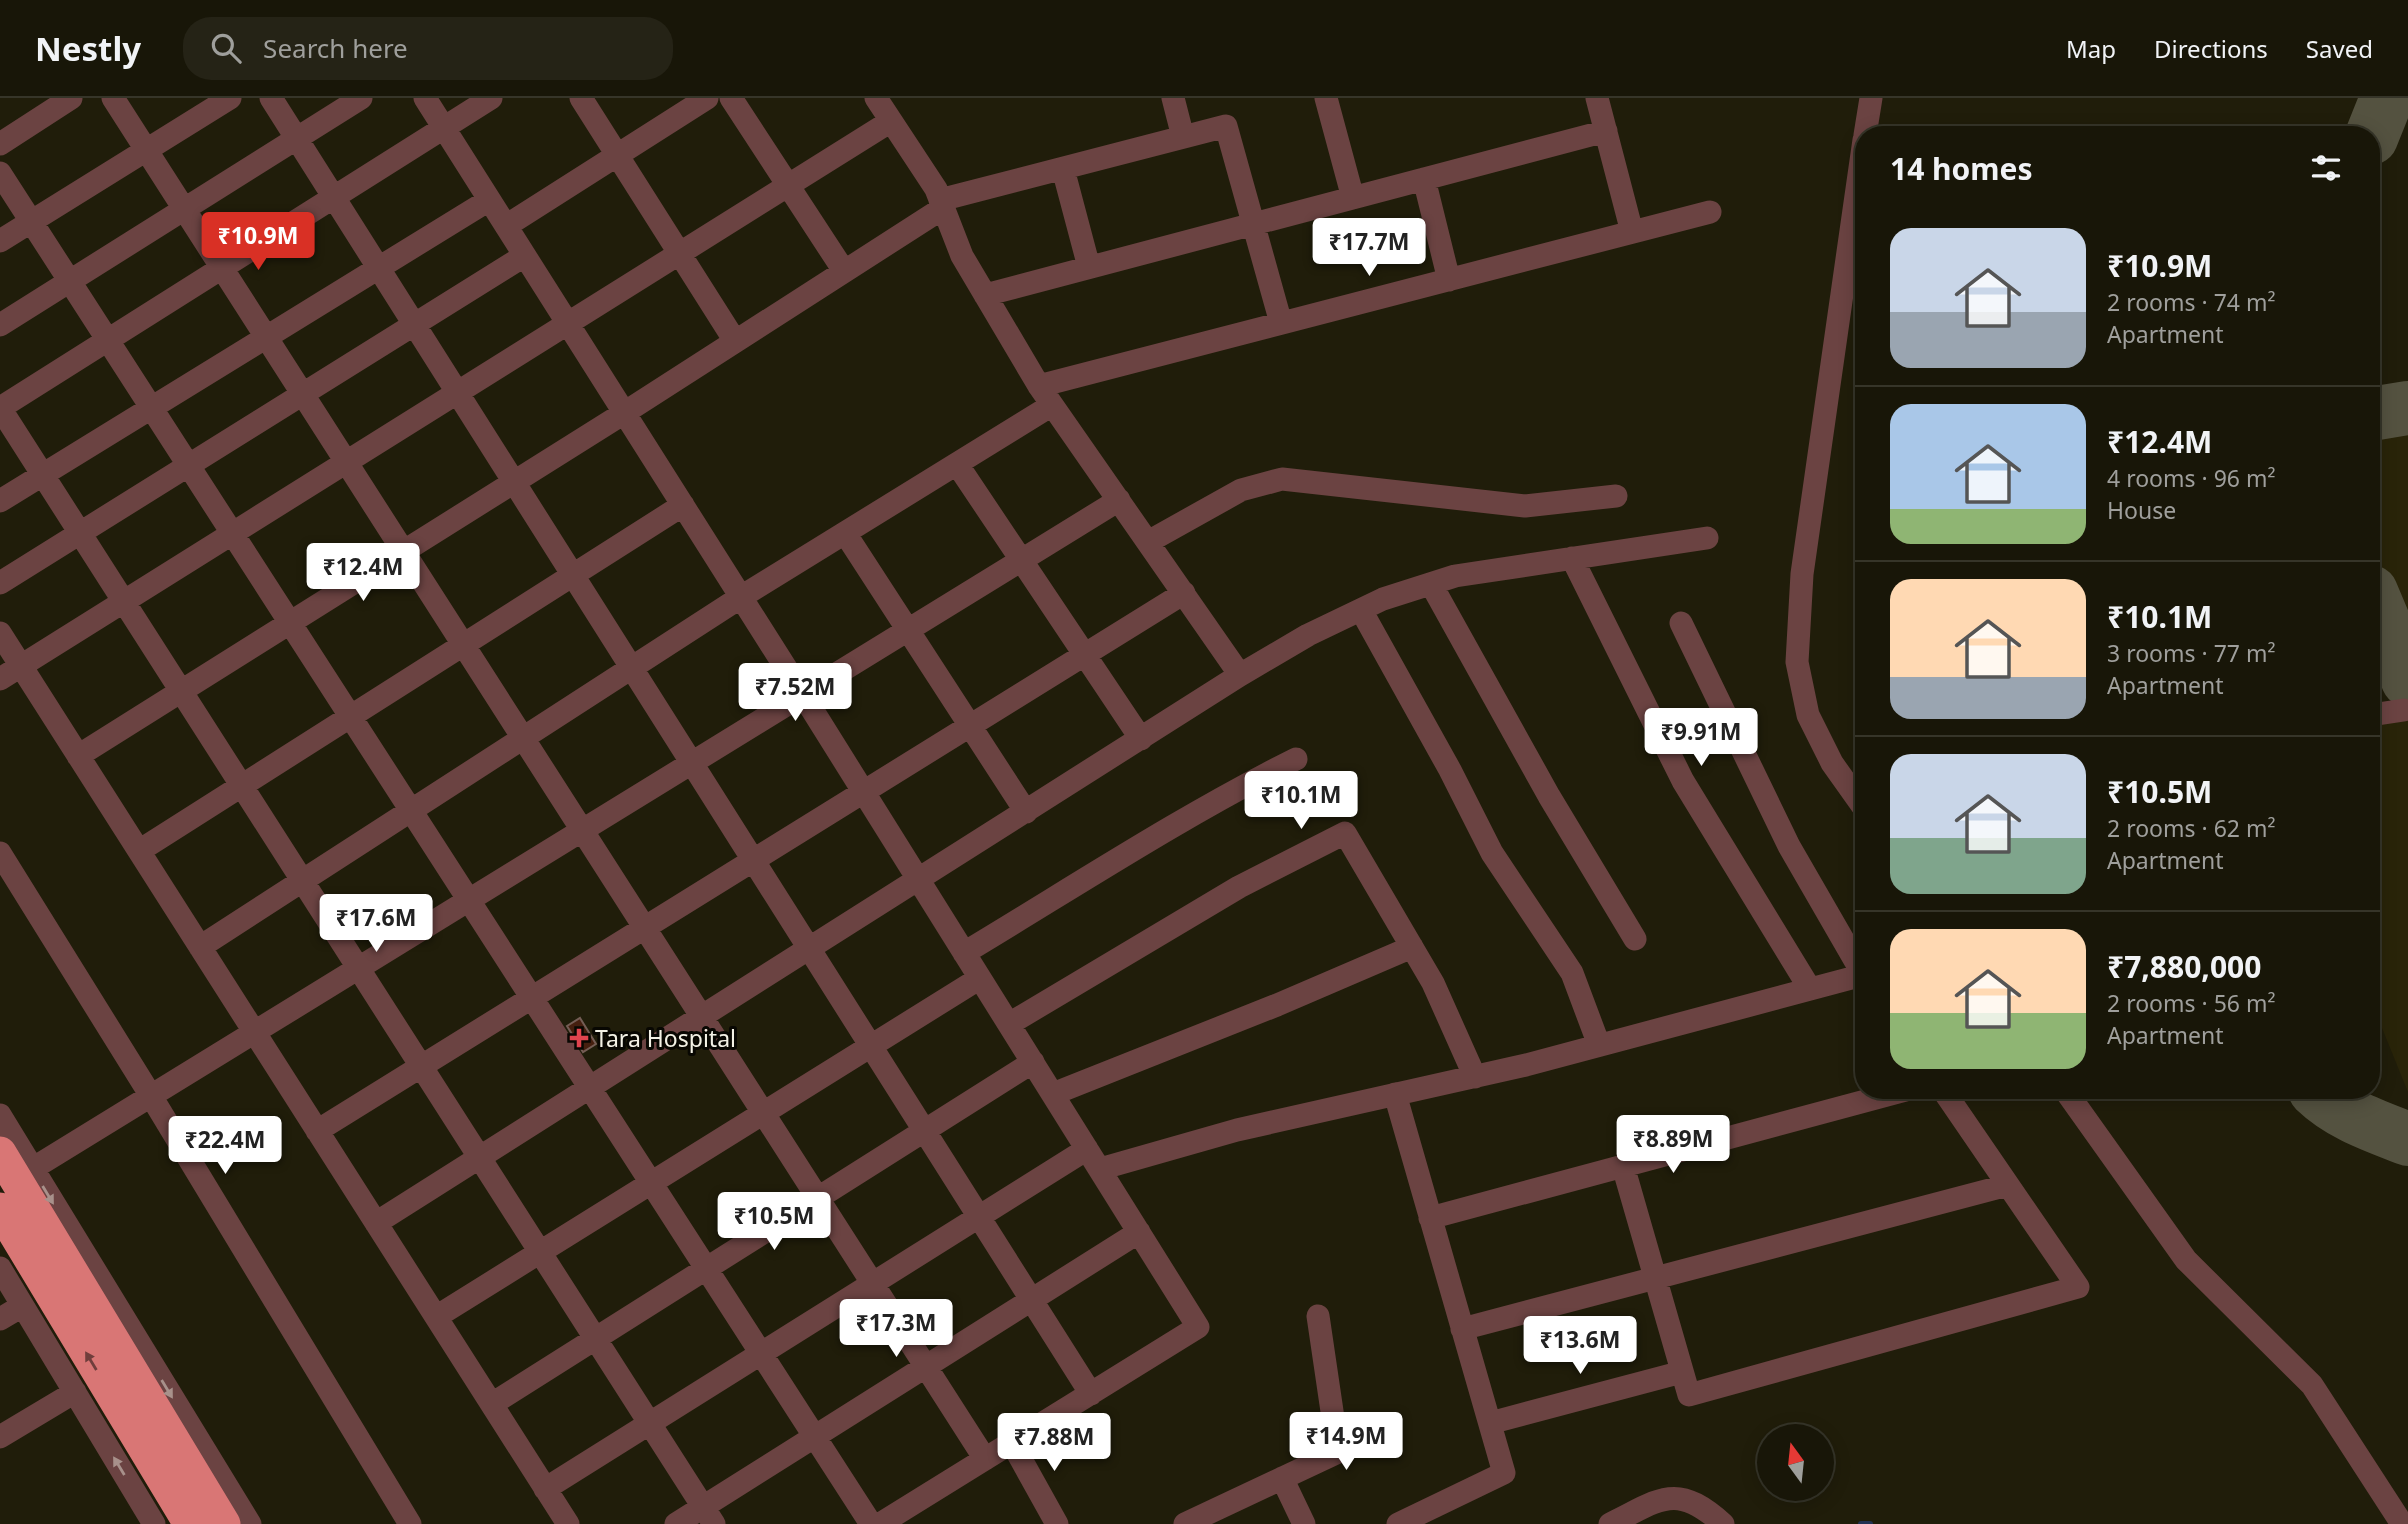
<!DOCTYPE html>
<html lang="en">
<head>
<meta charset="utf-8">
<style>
  body { margin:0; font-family:"Noto Sans",sans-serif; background:#252316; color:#f1f3f6; height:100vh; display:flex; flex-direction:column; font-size:26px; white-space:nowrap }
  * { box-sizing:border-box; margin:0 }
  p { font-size:23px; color:#9f9f9c }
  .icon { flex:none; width:38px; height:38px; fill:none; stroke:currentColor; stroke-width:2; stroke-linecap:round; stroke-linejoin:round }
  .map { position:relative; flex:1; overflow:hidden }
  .details { position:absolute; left:1855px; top:28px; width:525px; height:973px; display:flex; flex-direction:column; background:#181608; border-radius:28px; box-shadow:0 4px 18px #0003,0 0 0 2px #363529 }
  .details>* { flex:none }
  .needle { width:46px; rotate:345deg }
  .fabs { position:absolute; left:1757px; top:1326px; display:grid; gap:14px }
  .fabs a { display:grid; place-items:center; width:77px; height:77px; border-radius:50%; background:#181608; box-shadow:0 4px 18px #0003,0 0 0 2px #363529; font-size:35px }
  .price { position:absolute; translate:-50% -60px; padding:0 16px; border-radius:7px; background:#fff; color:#222; font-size:23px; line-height:46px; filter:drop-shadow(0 2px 4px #0008) }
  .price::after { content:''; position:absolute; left:50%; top:42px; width:21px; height:16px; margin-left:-10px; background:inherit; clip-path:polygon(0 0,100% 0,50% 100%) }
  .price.on { background:#d93025; color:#fff }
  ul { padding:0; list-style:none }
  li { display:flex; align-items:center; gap:21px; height:175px; padding:0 35px }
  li+li { border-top:2px solid #363529 }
  li span { display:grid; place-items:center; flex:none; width:196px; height:140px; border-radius:21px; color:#555 }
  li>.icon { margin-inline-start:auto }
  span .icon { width:84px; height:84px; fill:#fffc; stroke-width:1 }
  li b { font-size:30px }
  h2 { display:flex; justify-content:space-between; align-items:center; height:84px; padding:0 35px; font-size:30px }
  header { display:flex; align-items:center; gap:42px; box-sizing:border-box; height:98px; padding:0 35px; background:#181608; border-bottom:2px solid #363529 }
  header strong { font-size:33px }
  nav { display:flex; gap:38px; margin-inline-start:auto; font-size:24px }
  .search { width:490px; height:63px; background:#252316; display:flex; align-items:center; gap:18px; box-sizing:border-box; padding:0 24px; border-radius:28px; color:#9f9f9c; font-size:26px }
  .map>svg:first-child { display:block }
</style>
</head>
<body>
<header>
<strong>Nestly</strong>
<div class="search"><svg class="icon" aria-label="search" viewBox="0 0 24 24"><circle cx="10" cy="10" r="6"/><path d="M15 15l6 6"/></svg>Search here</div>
<nav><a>Map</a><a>Directions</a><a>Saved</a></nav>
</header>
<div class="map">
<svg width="2408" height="1426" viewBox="0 0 2408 1426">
  <rect width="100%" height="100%" fill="#201d0a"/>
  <path fill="#292409" d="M2408 332V533L2371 442V337Z
    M2404 612 2408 623V994L2371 903V617Z"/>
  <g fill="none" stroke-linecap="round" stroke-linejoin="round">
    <path stroke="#223253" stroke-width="6" d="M1861 1426H1870"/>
    <path stroke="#545240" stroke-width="54" d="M2371 40 2387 0
      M2371 316 2408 310
      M2371 494 2408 582
      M2315 992C2341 1017 2375 1028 2408 1041"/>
  </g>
  <path fill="#451f0f" stroke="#745d55" stroke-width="2" d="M580 920 596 946 583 954 567 928Z"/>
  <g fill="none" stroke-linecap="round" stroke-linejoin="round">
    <path stroke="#6b4342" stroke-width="23" d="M113 0 985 1361
      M271 0 1091 1296
      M425 0 803 597 1198 1229 880 1426
      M491 0 0 310 714 1426
      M581 0 735 243
      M731 0 844 173
      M876 0 936 91 962 158 1039 288 1240 577
      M1173 0 1183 39
      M1326 0 1353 100
      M1597 0 1632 134
      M1865 37 1871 0
      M1864 42 1802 476 1797 564 1808 617 1832 665 1864 710
      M0 46 71 0
      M1063 71 1089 169
      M0 75 871 1426
      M1424 81 1449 182
      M940 102 1226 28 1281 225
      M506 128 707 0
      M0 143 230 0
      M985 197 1606 33
      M0 227 361 0
      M1039 288 1710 114
      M957 366 1141 641
      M0 403 489 102
      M845 435 1026 714
      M1148 444 1241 392 1282 381 1525 408 1616 398
      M1572 460 1683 683 1810 891
      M0 485 524 158
      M1431 486 1549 698 1635 841
      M1361 512 1450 672 1492 755 1572 875 1599 947
      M1681 525 1789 748 1864 878
      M0 535 568 1426
      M0 581 891 23
      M2371 617 2404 612
      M78 658 624 315 943 110
      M139 753 683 407
      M0 755 151 998 410 1426
      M200 849 741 499 1052 307
      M964 855C1074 789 1182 718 1296 661
      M1009 926 1239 789 1345 735 1433 885 1475 979
      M2065 992 2186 1162 2312 1287 2402 1426
      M1053 996 1277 907 1412 849
      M1395 996 1504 1375 1398 1426
      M0 1017 250 1426
      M317 1033 1184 495
      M1623 1068 1689 1297 2078 1189 1943 992
      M32 1071 1119 402
      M1100 1071 1237 1032 1526 967 1863 877
      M1430 1120 1906 992
      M376 1125 1240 577 1308 537 1383 501 1455 478 1707 440
      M0 1170 154 1426
      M436 1219 980 880
      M0 1221 22 1208
      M1462 1231 2008 1087
      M492 1306 1033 964
      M1490 1325 1682 1274
      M0 1339 75 1294
      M1012 1345 1057 1426
      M1282 1380 1304 1426
      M545 1391 1087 1051
      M676 1426 1139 1134
      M1185 1426 1338 1354 1318 1218
      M1610 1426C1660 1402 1675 1383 1723 1426"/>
    <path stroke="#d97675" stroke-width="33" d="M0 1055 224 1426
      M0 1111 190 1426"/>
  </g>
  <defs><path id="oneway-solid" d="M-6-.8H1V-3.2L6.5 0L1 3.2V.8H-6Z" transform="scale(1.75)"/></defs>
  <g fill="#a8918b">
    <use href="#oneway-solid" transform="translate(48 1097) rotate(59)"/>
    <use href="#oneway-solid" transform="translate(167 1291) rotate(59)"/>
    <use href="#oneway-solid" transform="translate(119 1368) rotate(-121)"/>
  </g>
  <use fill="#703e3c" href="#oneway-solid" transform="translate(91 1263) rotate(-121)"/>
  <path fill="#e0444e" stroke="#080702" stroke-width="2.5" d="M575.5 929.5h7v7h7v7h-7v7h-7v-7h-7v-7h7z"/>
  <g text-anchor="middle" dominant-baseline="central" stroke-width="6" stroke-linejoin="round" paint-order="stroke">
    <g font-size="23" fill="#f3f1e5" stroke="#080702" text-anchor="start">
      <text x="595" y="940">Tara Hospital</text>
    </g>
  </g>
</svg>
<div class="fabs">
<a><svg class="needle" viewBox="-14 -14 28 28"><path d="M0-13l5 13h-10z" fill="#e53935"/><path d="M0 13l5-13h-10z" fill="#9f9f9c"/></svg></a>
</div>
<b class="price on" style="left:258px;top:174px">₹10.9M</b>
<b class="price" style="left:1369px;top:180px">₹17.7M</b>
<b class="price" style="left:363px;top:505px">₹12.4M</b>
<b class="price" style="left:795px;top:625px">₹7.52M</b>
<b class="price" style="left:1701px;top:670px">₹9.91M</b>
<b class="price" style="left:1301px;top:733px">₹10.1M</b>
<b class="price" style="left:376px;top:856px">₹17.6M</b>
<b class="price" style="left:1673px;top:1077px">₹8.89M</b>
<b class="price" style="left:225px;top:1078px">₹22.4M</b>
<b class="price" style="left:774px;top:1154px">₹10.5M</b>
<b class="price" style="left:896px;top:1261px">₹17.3M</b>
<b class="price" style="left:1580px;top:1278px">₹13.6M</b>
<b class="price" style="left:1346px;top:1374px">₹14.9M</b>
<b class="price" style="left:1054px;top:1375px">₹7.88M</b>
<section class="details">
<h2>14 homes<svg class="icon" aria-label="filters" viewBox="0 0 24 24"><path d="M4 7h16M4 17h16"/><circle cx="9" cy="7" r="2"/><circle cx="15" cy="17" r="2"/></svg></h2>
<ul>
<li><span style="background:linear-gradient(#c9d6e8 60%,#9aa5b1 0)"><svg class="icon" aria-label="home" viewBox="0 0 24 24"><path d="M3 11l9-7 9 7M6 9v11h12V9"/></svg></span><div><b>₹10.9M</b><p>2 rooms · 74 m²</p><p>Apartment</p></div></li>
<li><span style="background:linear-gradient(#a9c7e8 75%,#8fb573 0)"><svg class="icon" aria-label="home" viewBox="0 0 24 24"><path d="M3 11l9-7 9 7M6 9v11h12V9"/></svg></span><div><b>₹12.4M</b><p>4 rooms · 96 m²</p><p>House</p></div></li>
<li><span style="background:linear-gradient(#ffd9b3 70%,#9aa5b1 0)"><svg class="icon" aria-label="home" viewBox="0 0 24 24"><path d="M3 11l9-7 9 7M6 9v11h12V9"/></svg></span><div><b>₹10.1M</b><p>3 rooms · 77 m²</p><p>Apartment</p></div></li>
<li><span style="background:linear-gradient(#c9d6e8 60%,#7fa58c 0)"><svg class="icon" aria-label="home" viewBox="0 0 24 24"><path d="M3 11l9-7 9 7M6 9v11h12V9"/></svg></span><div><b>₹10.5M</b><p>2 rooms · 62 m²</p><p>Apartment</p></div></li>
<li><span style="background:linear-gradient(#ffd9b3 60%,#8fb573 0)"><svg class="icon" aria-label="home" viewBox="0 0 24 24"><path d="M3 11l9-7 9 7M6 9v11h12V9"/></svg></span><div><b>₹7,880,000</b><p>2 rooms · 56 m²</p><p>Apartment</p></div></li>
</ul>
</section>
</div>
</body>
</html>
